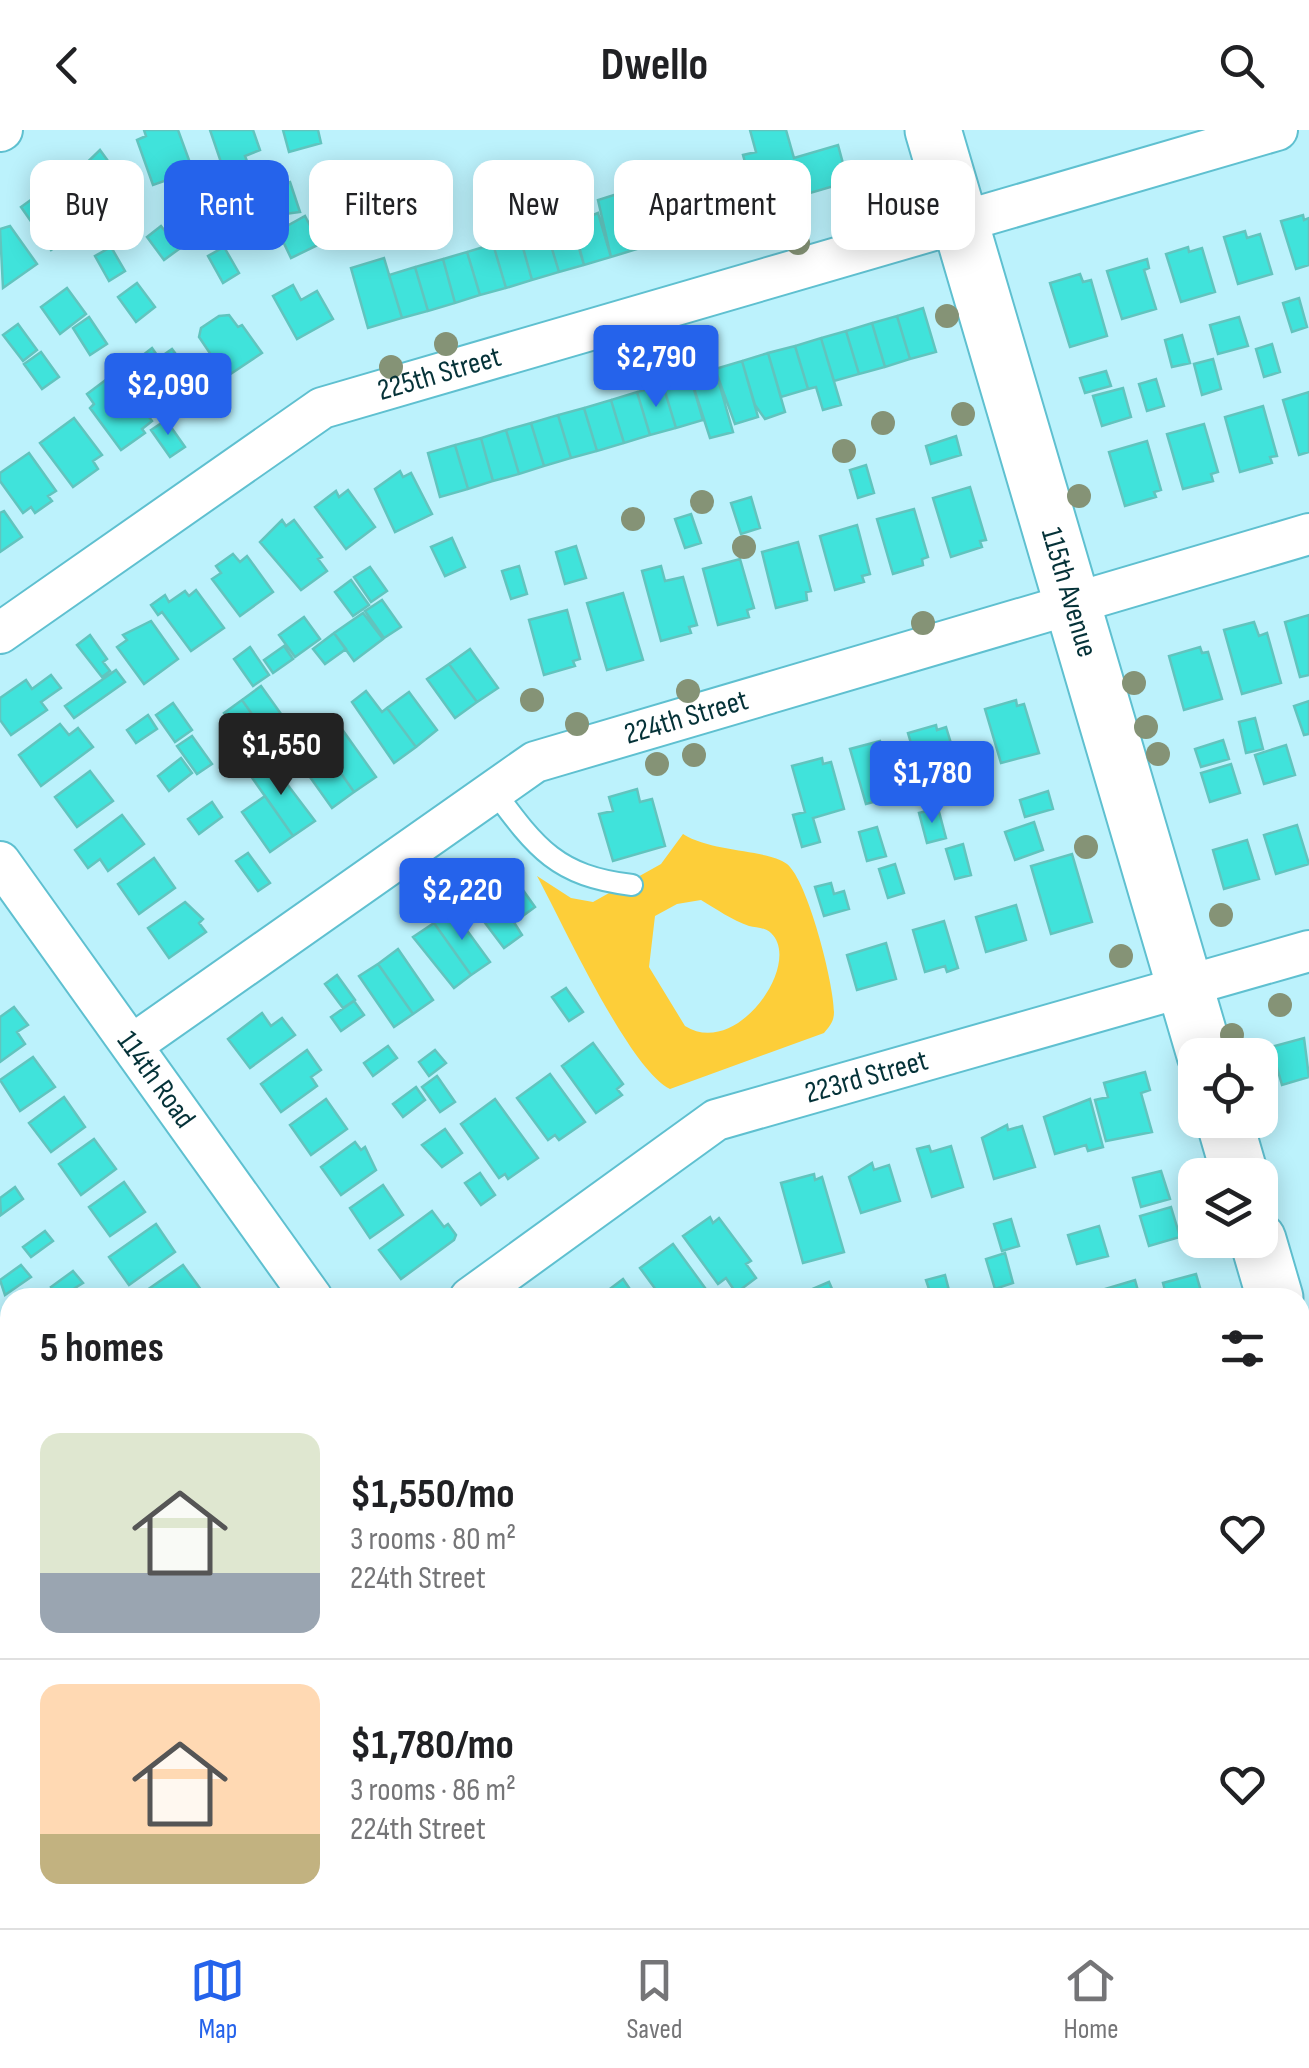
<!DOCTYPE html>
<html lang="en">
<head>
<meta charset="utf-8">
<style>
  body { margin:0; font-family:"Sofia Sans Condensed",sans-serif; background:#f6f6f6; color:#202124; height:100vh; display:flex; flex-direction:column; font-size:38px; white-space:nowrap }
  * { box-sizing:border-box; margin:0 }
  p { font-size:32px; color:#757577 }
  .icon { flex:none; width:55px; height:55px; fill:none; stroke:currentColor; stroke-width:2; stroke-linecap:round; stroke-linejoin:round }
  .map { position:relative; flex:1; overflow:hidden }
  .side { position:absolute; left:0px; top:1158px; width:1310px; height:642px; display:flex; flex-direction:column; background:#fff; border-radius:30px 30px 0 0; box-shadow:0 5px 25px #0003 }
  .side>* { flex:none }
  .top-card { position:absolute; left:30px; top:30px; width:1250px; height:90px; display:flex; gap:20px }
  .fabs { position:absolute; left:1178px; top:908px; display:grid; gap:20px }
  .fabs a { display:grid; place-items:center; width:100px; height:100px; border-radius:20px; background:#fff; box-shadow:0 5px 25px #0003; font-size:50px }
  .price { position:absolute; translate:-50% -85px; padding:0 22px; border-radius:10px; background:#2563eb; color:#fff; font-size:32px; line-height:65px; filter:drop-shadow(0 2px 5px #0008) }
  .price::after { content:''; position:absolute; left:50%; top:60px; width:30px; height:22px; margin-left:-15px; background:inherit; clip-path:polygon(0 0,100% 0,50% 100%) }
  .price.current { background:#222; color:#fff }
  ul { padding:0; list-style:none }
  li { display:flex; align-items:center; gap:30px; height:250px; padding:0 40px }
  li+li { border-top:2px solid #e0e0e0 }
  li span { display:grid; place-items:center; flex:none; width:280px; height:200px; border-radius:20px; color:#555 }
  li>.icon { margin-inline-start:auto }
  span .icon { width:120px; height:120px; fill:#fffc; stroke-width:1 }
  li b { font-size:42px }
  h2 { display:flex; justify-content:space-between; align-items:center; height:120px; padding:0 40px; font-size:42px }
  .pill { padding:0 35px; border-radius:20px; background:#fff; box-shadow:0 5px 25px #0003; font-size:35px; line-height:90px }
  .pill.current { background:#2563eb; color:#fff }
  header { display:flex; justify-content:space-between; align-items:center; height:130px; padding:0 40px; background:#fff; font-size:45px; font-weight:700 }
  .dock { display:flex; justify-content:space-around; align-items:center; height:140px; border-top:2px solid #e0e0e0; background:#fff; font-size:28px; color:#757577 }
  .dock a { display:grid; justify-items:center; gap:5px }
  .dock .current { color:#2563eb }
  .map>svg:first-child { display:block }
</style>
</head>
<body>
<header><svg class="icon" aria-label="back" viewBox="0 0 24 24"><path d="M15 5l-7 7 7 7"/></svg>Dwello<svg class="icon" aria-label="search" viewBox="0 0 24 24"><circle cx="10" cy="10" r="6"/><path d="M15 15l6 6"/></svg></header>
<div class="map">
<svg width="1309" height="1798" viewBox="0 0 1309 1798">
  <rect width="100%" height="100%" fill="#bcf2fc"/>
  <path fill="#fdce39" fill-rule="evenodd" d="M683 704C713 723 767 719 787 734 808 751 834 854 834 882 834 891 830 896 824 903L670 959C629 939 562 792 537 746L571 768 593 772 661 734ZM701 770C716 779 732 790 749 796 756 798 765 797 771 803 803 833 737 929 685 896L649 837 655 786 677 774Z"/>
  <path fill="#40e3db" stroke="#61c4be" stroke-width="2.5" d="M144 0H178L193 41 153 55 137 10 146 6Z
    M210 0H253L260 20 245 26 250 39 226 47Z
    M283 0H318L321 13 289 22Z
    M750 0H786L794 28 838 15 848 52 758 78 743 25 756 22Z
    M100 20 137 71 106 94 72 47Z
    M728 46 741 89 715 97 703 53Z
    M290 52 300 82 269 86 262 61Z
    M703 53 715 97 689 104 676 61Z
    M46 59 50 65 58 60 85 97 51 120 21 77Z
    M676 61 689 104 663 112 650 68Z
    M620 63 637 119 611 127 598 70Z
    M650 68 663 112 637 119 624 76Z
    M223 72 234 101 216 108 205 78Z
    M585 74 588 87 598 83 611 127 584 135 569 79Z
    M1303 85 1304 90 1309 88V135L1296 139 1281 91Z
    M305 86 320 114 291 128 278 101Z
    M571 92 584 135 559 142 546 99Z
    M10 96 37 134 3 158 0 99Z
    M161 96 179 119 164 130 147 107Z
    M546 99 559 142 532 150 520 107Z
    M1245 101 1247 108 1260 104 1272 144 1238 154 1224 107Z
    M520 107 532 150 506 158 493 114Z
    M493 114 506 158 480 165 467 122Z
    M111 117 125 141 109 151 95 126Z
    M224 117 239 143 223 153 208 126Z
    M1188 117 1189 122 1202 118 1215 162 1181 172 1166 124Z
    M467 122 480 165 455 173 443 129Z
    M384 128 402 188 368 198 351 138Z
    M443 129 455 173 428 181 415 137Z
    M1147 129 1149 138 1144 140 1156 179 1122 189 1107 141Z
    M415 137 428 181 402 188 389 145Z
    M1080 144 1083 152 1091 150 1107 206 1070 217 1050 153Z
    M137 153 155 177 136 192 118 167Z
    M293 155 301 170 317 161 333 189 297 209 273 166Z
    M67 158 86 184 60 204 41 177Z
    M1299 168 1307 197 1292 202 1283 173Z
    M923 178 936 222 910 229 897 186Z
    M229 185 238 197 242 195 262 223 226 247 199 207 201 198 219 186Z
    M897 186 910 229 885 237 872 193Z
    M89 187 107 214 90 225 73 198Z
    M1239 187 1248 216 1218 224 1210 195Z
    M872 193 885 237 859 244 846 201Z
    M18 194 37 220 23 231 3 205Z
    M846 201 859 244 834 251 821 208Z
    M1182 205 1190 233 1172 237 1165 210Z
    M821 208 841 275 823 280 816 257 808 259 795 216Z
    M1272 214 1280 242 1264 247 1256 219Z
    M795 216 808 259 781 267 768 223Z
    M152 218 159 228 172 219 200 256 190 264 194 269 171 286 134 232Z
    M41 222 59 247 42 259 24 234Z
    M768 223 785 282 765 289 755 275 742 231Z
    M1213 229 1221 259 1202 265 1194 234Z
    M742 231 758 287 735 294 715 239Z
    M715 239 733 302 710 308 690 246Z
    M1106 241 1111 256 1085 263 1080 248Z
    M111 246 119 256 124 253 152 291 142 299 145 303 121 320 90 278 94 274 87 264Z
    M690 246 703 290 676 298 663 255Z
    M1156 249 1164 276 1147 281 1139 254Z
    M663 255 676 298 650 305 637 262Z
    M1123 258 1131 287 1102 296 1093 266Z
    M637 262 650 305 624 313 611 270Z
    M1309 262V322L1299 325 1283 270Z
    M611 270 624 313 597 321 584 278Z
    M1263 276 1277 326 1270 327 1272 333 1240 342 1225 287Z
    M584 278 597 321 571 328 558 285Z
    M558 285 571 328 544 336 531 293Z
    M74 288 102 325 93 331 98 339 73 357 40 313Z
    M166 290 185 317 170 327 151 300Z
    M531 293 544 336 519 344 506 300Z
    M1204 294 1218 342 1211 344 1213 351 1183 359 1167 304Z
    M506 300 519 344 493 351 481 308Z
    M956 306 961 325 931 334 926 316Z
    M481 308 493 351 468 359 455 315Z
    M1147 311 1161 360 1154 362 1156 367 1125 376 1109 322Z
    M455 315 468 359 440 367 428 323Z
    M29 323 56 361 48 366 52 371 35 383 31 377 23 383 0 351V343Z
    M866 335 874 363 858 368 850 340Z
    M400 341 403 347 411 343 432 384 395 402 375 359Z
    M970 357 986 410 980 411 982 417 951 427 933 368Z
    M348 360 375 397 346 419 315 377 336 361 339 367Z
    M751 367 760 398 741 404 731 373Z
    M914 379 928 427 922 429 923 435 893 444 877 389Z
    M4 381 22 407 0 422V383Z
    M691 384 701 413 685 418 675 389Z
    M282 390 286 396 294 390 322 427 318 429 327 441 301 460 260 412Z
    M857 395 870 444 862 446 864 452 835 460 820 406Z
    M452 408 465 437 445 446 431 417Z
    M798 412 811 461 806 462 807 470 776 478 762 422Z
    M576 416 586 448 565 454 556 422Z
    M233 424 240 432 247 426 273 462 240 486 212 449 221 443 216 436Z
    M740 429 754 478 747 480 749 487 718 495 703 439Z
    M519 436 527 464 511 469 502 441Z
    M661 436 665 451 683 447 697 495 689 497 691 503 661 511 642 441Z
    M370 437 387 461 371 472 354 447Z
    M351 450 369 475 353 486 335 462Z
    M196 460 224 498 191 521 162 482 158 485 151 475 165 465 169 472 185 461 189 466Z
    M623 463 643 530 607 540 587 473Z
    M382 470 401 497 384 508 365 481Z
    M567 480 580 529 573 531 575 536 544 545 529 490Z
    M363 483 383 509 354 531 334 503Z
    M1309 485V545L1300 547 1285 492Z
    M304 487 320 509 295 527 279 505Z
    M151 491 178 529 144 554 117 517 127 510 123 505Z
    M1254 492 1259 506 1267 503 1281 553 1242 564 1224 500Z
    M334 503 346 519 325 534 313 519Z
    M90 505 107 529 103 532 110 541 102 547 77 515Z
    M284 516 293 529 273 543 264 530Z
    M250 517 269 545 253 556 234 529Z
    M1200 517 1202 523 1208 522 1222 569 1184 580 1169 526Z
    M470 519 498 558 477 572 449 534Z
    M449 534 477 572 455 588 427 549Z
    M116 540 125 552 74 588 65 576Z
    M51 545 61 558 41 572 47 580 11 605 0 590V568L26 550 32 559Z
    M261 556 281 584 261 597 242 570Z
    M366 561 382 582 387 578 416 617 394 633 352 572Z
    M409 562 437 600 416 617 387 578Z
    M242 570 261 597 244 610 224 583Z
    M1016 570 1017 576 1024 574 1039 623 1001 633 985 579Z
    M1309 571V604L1304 605 1294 576Z
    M173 573 192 600 175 612 156 585Z
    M148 585 157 599 136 613 127 600Z
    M1255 588 1263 619 1246 623 1239 592Z
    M60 594 69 605 78 598 93 617 41 656 19 625Z
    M339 595 376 647 354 662 318 610Z
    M936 595 937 600 946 597 961 646 924 657 908 603Z
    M192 606 212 634 197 644 177 616Z
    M318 610 354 662 332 678 295 626Z
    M1223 610 1229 629 1201 637 1195 619Z
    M880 611 882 616 889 614 903 664 866 674 850 619Z
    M1286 615 1295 645 1264 654 1255 625Z
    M181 628 192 643 169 661 158 646Z
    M822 628 823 634 831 632 844 679 813 688 820 712 802 717 793 685 805 682 792 636Z
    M268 629 315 691 293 706 248 642Z
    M1231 634 1240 663 1210 672 1201 643Z
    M90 641 113 671 77 697 55 667Z
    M637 659 640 672 652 669 665 716 613 731 599 684 613 681 609 667Z
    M1048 661 1053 679 1025 687 1020 670Z
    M265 666 293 706 270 722 242 682Z
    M212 672 222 687 199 704 188 689Z
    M938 678 946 708 927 713 919 683Z
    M122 685 144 714 108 741 100 729 88 738 75 720Z
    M1034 692 1043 720 1015 730 1005 702Z
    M1297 695 1309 734 1276 744 1264 705Z
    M877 697 886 726 867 731 859 702Z
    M1247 710 1259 749 1224 759 1213 720Z
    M963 714 971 745 955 749 946 719Z
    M248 723 270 753 258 761 236 731Z
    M1072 724 1092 792 1051 804 1031 736Z
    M154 728 175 758 139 784 118 754Z
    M895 734 904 763 888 768 879 739Z
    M508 739 535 777 516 791 489 753Z
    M489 753 522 805 504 818 467 769Z
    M831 753 834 764 844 761 849 779 824 786 815 757Z
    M185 772 203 789 199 793 206 802 169 828 148 798Z
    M1016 775 1026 810 986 822 976 787Z
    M452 780 490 832 471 845 434 793Z
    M944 791 958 838 947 842 945 836 925 842 913 800Z
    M434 793 471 845 454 858 413 807Z
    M886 813 896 849 857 860 847 825Z
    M398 819 433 870 413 884 378 834Z
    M378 834 413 884 394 897 359 846Z
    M337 845 355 870 343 878 325 854Z
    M566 858 583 882 569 891 552 867Z
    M354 871 364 885 341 901 331 887Z
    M14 877 28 895 17 902 25 914 0 932V887Z
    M262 883 271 896 282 888 295 905 250 938 228 909Z
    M1304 908 1309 947 1282 955 1271 917Z
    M593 913 623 954 617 959 622 965 596 983 562 936Z
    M388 916 397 928 373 946 364 933Z
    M307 920 321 940 311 947 317 956 281 982 261 954Z
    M435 920 446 933 429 946 419 932Z
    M33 927 55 957 20 981 0 950Z
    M1145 942 1150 960 1141 963 1152 1002 1106 1011 1095 970 1108 967 1104 953Z
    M550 944 585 992 559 1010 555 1005 548 1010 517 968Z
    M437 946 455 972 440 982 422 957Z
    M416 957 425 970 403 987 393 974Z
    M64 967 85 997 51 1022 29 993Z
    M326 969 347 999 311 1025 290 995Z
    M495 969 538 1028 508 1049 505 1044 499 1048 461 994Z
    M1090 969 1103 1017 1088 1021 1086 1015 1055 1024 1044 987Z
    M1007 995 1008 1000 1022 996 1035 1037 994 1049 982 1008Z
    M445 999 462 1023 442 1037 422 1015Z
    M94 1009 116 1039 81 1065 59 1034Z
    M355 1012 361 1020 365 1017 376 1040 341 1065 321 1037Z
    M929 1016 931 1022 951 1016 963 1057 932 1067 917 1019Z
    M872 1033 874 1040 889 1035 900 1071 861 1083 849 1047Z
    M1161 1041 1170 1069 1141 1077 1133 1048Z
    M480 1043 495 1065 481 1075 465 1053Z
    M814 1044 815 1050 822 1047 844 1122 803 1133 781 1053Z
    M124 1052 145 1082 110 1106 89 1077Z
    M383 1055 403 1085 370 1108 350 1078Z
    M15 1057 23 1069 1 1085 0 1068Z
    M1171 1077 1180 1107 1149 1116 1140 1086Z
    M432 1081 444 1097 448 1094 456 1105 454 1110 401 1149 379 1120Z
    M710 1087 713 1093 719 1088 751 1131 746 1134 756 1148 736 1163 726 1148 718 1154 683 1106Z
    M1011 1089 1019 1116 1002 1121 994 1094Z
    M156 1094 175 1122 129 1155 109 1127Z
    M1099 1096 1108 1126 1077 1134 1068 1105Z
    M45 1101 53 1111 31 1127 23 1117Z
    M673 1114 708 1162 700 1168H662L640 1138Z
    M1005 1123 1013 1153 995 1159 986 1129Z
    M21 1135 31 1147 5 1165 0 1150Z
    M183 1135 204 1164 153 1168 147 1160Z
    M73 1141 83 1153 59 1168 51 1157Z
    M1196 1144 1203 1168H1167L1163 1153Z
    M945 1145 951 1168H932L926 1150Z
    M623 1149 636 1168H599V1167Z
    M1135 1150 1140 1168H1100L1098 1161Z
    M829 1152 836 1168H803L801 1164Z
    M6 1236 10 1242V1277L0 1284V1240Z
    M1305 1507 1309 1571 1300 1574V1509Z
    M8 1567 10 1608 0 1615V1572Z
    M10 1635V1674L9 1675 0 1654 8 1650 1 1641Z
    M1304 1730 1309 1733V1787L1300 1790V1731Z
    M628 1790H663L666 1794 617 1798Z
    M867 1790H918L906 1798H872Z
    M1104 1790H1144L1146 1798H1106Z
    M1162 1790H1203L1205 1798H1164Z
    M1225 1790H1265L1267 1798H1227Z"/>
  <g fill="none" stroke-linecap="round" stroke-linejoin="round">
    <defs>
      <path id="lane" d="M494 661C537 719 557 746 632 755"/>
      <g id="street">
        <path d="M0 1 2 0"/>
        <path id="s1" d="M0 503 322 278 1277 0"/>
        <path id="s2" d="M0 732 312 1168"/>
        <path id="s3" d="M132 915 535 632 1309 404"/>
        <path id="s4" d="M470 1168 716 990 1309 821"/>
        <path d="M0 1434 10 1448"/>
        <path d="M0 1505 10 1498"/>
        <path d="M1300 1652 1309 1649"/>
        <path d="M256 1790 262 1798"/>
        <path d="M758 1790 764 1798"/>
        <path d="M996 1798 1007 1790"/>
      </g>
      <g id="secondary">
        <path id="s5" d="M933 0 1205 925"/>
        <path d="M1224 990 1240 1045"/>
        <path d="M1258 1110 1275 1168"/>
        <path d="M1300 1252 1309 1283"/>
      </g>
    </defs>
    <use href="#lane" stroke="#5fc0d0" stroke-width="24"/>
    <use href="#street" stroke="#5fc0d0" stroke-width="44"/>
    <use href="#secondary" stroke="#5fc0d0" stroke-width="59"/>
    <use href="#lane" stroke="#fff" stroke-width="20"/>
    <use href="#street" stroke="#fff" stroke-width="40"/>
    <use href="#secondary" stroke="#fff" stroke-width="55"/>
  </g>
  <g fill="#859376">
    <circle cx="911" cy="42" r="12"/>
    <circle cx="798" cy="113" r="12"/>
    <circle cx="947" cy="186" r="12"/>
    <circle cx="446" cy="214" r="12"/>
    <circle cx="391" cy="237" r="12"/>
    <circle cx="963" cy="284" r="12"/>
    <circle cx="883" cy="293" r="12"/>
    <circle cx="844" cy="321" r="12"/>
    <circle cx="1079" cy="366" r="12"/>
    <circle cx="702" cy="372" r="12"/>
    <circle cx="633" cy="389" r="12"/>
    <circle cx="744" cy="417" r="12"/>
    <circle cx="923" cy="493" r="12"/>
    <circle cx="1134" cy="553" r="12"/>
    <circle cx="688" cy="561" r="12"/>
    <circle cx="532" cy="570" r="12"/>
    <circle cx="577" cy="594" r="12"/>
    <circle cx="1146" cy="597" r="12"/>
    <circle cx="1158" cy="624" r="12"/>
    <circle cx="694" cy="625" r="12"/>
    <circle cx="657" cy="634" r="12"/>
    <circle cx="1086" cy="717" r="12"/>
    <circle cx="1221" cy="785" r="12"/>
    <circle cx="1121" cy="826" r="12"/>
    <circle cx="1280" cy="875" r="12"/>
    <circle cx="1232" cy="905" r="12"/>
  </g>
  <g text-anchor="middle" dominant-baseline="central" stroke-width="8" stroke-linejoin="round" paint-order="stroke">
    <g font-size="30" fill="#053238" stroke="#fff">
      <text stroke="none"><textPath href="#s1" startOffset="515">225th Street</textPath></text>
      <text stroke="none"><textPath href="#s5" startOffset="482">115th Avenue</textPath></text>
      <text stroke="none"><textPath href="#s3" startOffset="650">224th Street</textPath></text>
      <text stroke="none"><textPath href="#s4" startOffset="460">223rd Street</textPath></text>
      <text stroke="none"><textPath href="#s2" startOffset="268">114th Road</textPath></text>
    </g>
  </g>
</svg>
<div class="fabs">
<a><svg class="icon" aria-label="locate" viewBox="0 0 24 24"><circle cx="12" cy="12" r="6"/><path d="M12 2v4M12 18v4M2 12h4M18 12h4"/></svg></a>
<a><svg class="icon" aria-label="layers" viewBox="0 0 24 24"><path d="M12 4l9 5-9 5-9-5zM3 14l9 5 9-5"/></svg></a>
</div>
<b class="price" style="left:656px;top:280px">$2,790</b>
<b class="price" style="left:168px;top:308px">$2,090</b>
<b class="price current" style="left:281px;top:668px">$1,550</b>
<b class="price" style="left:932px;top:696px">$1,780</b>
<b class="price" style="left:462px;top:813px">$2,220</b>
<div class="top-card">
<a class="pill">Buy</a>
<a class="pill current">Rent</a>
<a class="pill">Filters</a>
<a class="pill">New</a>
<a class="pill">Apartment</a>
<a class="pill">House</a>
</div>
<section class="side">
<h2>5 homes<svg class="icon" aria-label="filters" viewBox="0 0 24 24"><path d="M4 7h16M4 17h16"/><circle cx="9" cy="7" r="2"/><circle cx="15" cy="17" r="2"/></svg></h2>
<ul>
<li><span style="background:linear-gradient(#dfe7d0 70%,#9aa5b1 0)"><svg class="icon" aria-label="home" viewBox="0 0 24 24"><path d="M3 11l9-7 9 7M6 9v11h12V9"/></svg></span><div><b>$1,550/mo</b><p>3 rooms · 80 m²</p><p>224th Street</p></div><svg class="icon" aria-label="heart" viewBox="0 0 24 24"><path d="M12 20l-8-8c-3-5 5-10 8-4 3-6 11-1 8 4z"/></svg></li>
<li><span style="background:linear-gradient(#ffd9b3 75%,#c2b280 0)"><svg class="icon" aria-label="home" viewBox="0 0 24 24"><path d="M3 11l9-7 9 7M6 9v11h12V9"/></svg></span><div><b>$1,780/mo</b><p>3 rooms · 86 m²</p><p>224th Street</p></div><svg class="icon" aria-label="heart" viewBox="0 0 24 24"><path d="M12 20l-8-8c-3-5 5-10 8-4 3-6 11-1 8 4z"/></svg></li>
</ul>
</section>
</div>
<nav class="dock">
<a class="current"><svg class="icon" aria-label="map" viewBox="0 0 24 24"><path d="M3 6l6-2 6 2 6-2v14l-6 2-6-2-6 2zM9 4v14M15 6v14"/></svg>Map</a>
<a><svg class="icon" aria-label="saved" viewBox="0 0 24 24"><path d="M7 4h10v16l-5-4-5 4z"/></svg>Saved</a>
<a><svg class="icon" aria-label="home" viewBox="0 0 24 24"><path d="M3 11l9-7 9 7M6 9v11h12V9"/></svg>Home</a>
</nav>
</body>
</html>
